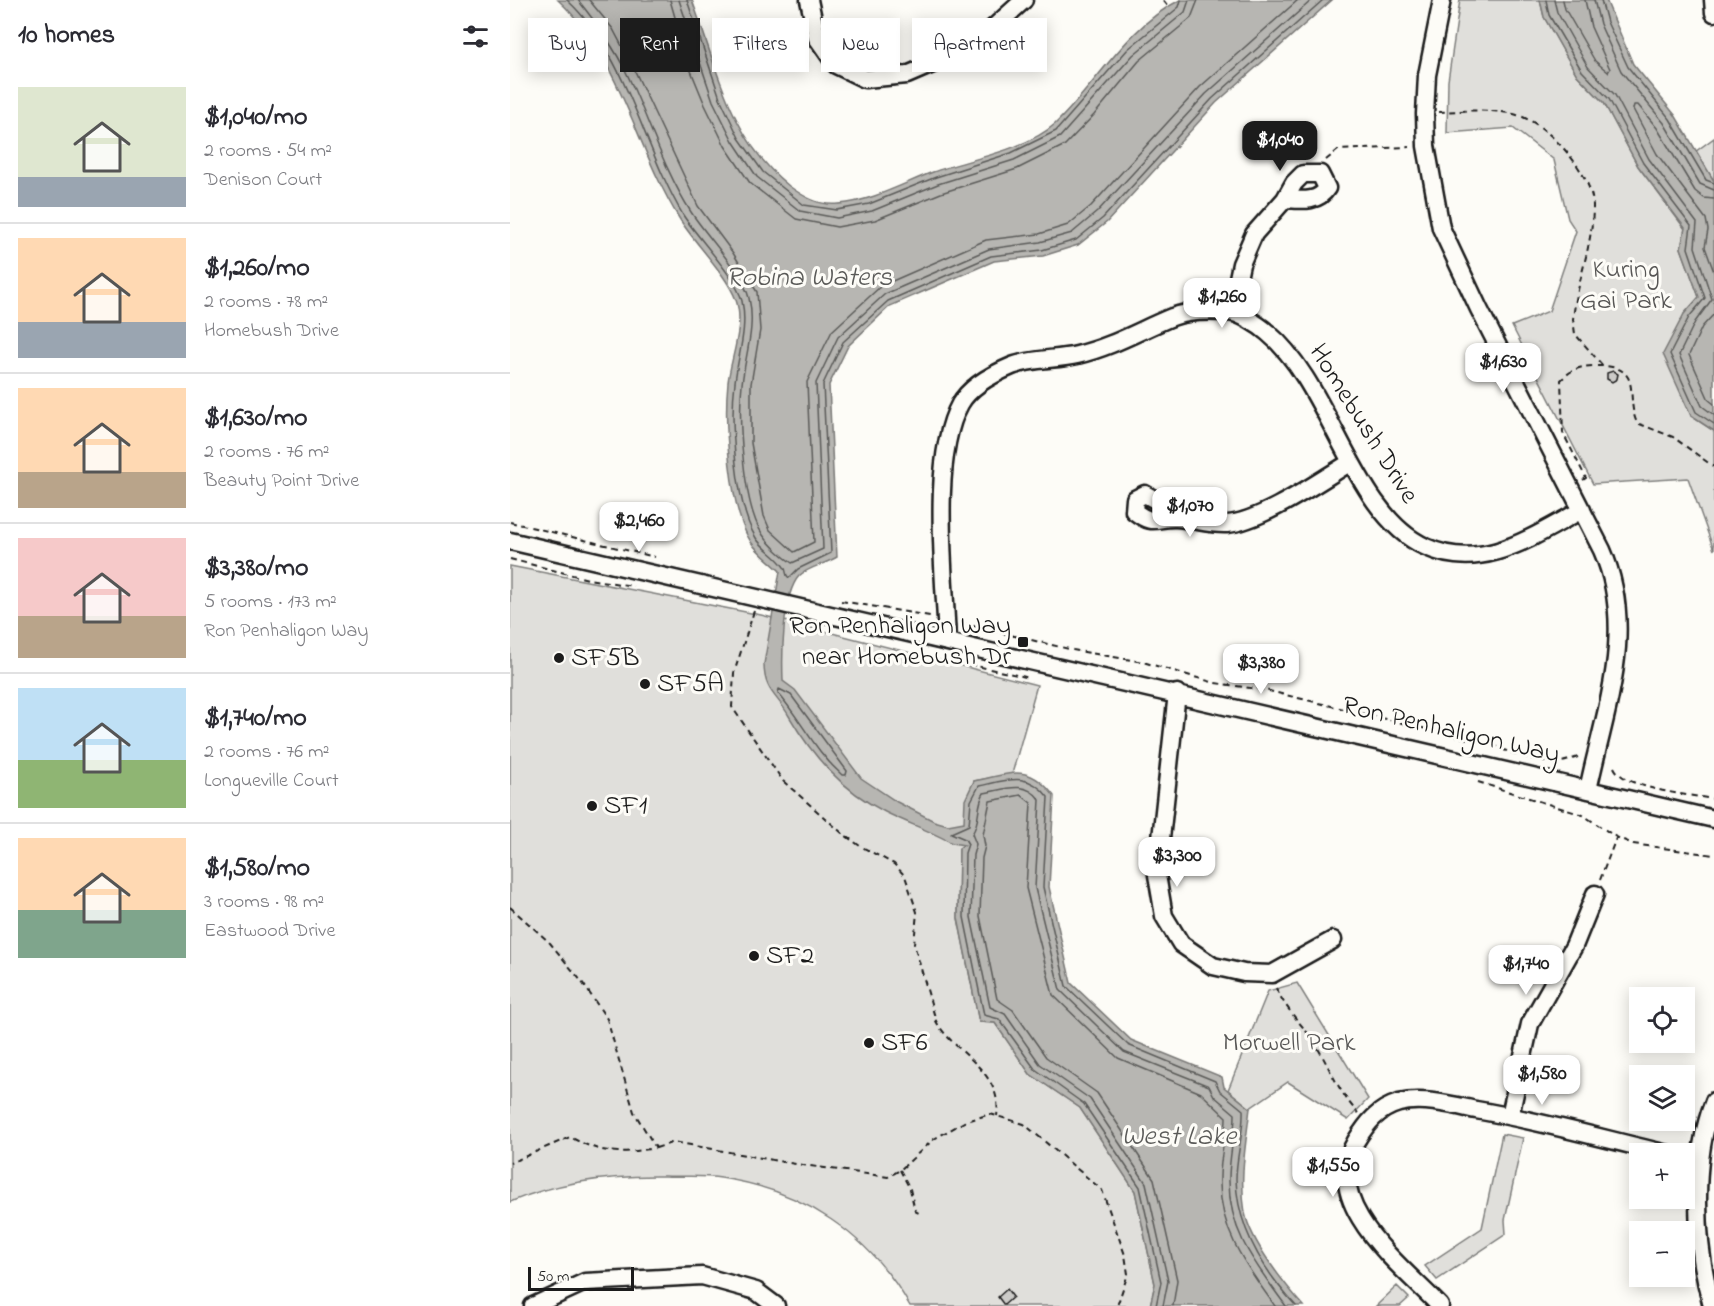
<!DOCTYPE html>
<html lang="en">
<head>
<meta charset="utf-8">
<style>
  body { margin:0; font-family:"Indie Flower",sans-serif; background:#f7f7f7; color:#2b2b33; height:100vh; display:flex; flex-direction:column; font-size:22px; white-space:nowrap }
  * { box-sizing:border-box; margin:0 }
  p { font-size:20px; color:#7c7c81 }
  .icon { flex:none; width:33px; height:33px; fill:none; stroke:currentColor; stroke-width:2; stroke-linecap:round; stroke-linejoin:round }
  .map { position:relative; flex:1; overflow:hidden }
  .sheet { display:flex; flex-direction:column; background:#fff; width:510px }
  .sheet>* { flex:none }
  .banner { position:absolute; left:18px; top:18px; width:570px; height:54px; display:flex; gap:12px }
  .fabs { position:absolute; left:1119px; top:987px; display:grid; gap:12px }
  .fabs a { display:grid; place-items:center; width:66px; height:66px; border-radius:0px; background:#fff; box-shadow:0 3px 15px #0003; font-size:30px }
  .scale { position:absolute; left:18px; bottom:15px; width:106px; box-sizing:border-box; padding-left:6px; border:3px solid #1c1c1c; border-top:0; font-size:16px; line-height:21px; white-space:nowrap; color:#1c1c1c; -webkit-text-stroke:4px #fdfcf7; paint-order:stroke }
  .price { position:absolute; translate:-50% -51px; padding:0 14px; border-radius:12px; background:#fff; color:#222; font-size:20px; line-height:39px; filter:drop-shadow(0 2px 3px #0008) }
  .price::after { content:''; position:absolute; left:50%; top:36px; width:18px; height:14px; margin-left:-9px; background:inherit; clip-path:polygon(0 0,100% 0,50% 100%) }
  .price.active { background:#1c1c1c; color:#fff }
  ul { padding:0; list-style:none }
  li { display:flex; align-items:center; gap:18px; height:150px; padding:0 18px }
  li+li { border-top:2px solid #e1e1e2 }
  li span { display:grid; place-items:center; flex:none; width:168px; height:120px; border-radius:0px; color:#555 }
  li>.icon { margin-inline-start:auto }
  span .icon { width:72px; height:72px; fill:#fffc; stroke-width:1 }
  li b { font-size:26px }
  h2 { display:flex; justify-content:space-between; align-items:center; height:72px; padding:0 18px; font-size:26px }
  .tag { padding:0 21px; border-radius:0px; background:#fff; box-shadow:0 3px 15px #0003; font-size:21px; line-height:54px }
  .tag.active { background:#1c1c1c; color:#fff }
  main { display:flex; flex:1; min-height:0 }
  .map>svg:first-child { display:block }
</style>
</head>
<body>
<main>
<section class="sheet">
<h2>10 homes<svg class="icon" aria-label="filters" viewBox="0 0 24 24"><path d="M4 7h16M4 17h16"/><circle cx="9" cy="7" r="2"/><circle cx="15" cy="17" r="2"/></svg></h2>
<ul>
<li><span style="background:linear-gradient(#dfe7d0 75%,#9aa5b1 0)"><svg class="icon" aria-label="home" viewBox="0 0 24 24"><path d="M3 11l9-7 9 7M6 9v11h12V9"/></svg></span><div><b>$1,040/mo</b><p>2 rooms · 54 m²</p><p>Denison Court</p></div></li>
<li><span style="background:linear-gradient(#ffd9b3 70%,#9aa5b1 0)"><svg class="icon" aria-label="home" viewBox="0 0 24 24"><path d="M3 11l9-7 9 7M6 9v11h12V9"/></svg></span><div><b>$1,260/mo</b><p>2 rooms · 78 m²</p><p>Homebush Drive</p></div></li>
<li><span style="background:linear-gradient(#ffd9b3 70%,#b9a48a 0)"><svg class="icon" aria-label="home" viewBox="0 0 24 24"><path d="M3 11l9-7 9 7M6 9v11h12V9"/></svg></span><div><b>$1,630/mo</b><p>2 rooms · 76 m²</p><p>Beauty Point Drive</p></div></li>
<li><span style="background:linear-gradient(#f6c9c9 65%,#b9a48a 0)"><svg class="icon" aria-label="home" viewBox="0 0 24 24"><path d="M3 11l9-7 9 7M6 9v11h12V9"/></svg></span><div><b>$3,380/mo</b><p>5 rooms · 173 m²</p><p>Ron Penhaligon Way</p></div></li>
<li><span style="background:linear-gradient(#bfe0f5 60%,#8fb573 0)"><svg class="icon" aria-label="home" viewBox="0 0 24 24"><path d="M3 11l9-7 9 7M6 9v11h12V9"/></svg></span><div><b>$1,740/mo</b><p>2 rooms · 76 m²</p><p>Longueville Court</p></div></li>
<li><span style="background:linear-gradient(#ffd9b3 60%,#7fa58c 0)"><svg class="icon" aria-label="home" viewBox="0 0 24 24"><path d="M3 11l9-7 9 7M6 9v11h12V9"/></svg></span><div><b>$1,580/mo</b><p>3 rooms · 98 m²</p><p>Eastwood Drive</p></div></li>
</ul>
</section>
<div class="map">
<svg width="1204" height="1306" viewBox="0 0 1204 1306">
  <rect width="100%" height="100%" fill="#fdfcf7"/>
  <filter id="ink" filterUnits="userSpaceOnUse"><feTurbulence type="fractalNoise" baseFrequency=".0167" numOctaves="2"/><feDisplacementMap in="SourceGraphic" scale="12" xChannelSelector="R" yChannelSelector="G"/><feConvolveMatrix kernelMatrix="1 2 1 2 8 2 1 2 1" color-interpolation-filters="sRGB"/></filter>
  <g filter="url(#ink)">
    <path fill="#e0dfdb" stroke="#7e7e7c" stroke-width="1.5" d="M950 0H1030L1034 17 1067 75 1094 103 1128 166 1175 229 1171 248 1189 297 1174 314 1181 416 1204 431V550L1178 478 1083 484 1002 326 1039 311 1066 231 1058 219 1044 160 1003 128 937 133 938 81Z
      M1204 138V181L1185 152Z
      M0 566 251 615 527 685 502 774 464 781 455 845 449 849 448 918 469 1022 485 1023 520 1074 570 1108 625 1191 645 1284 640 1306H400C359 1234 293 1190 211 1178 194 1175 174 1177 156 1176 103 1175 49 1181 0 1202Z
      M787 983 858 1099 838 1120 778 1082 740 1108 718 1090 758 991Z
      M992 1134 1013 1138 995 1220 996 1234 927 1280 915 1266 972 1228Z
      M887 1286 899 1298 890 1306H866Z"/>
    <path fill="#b7b6b2" stroke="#797876" stroke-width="1.5" d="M48 0H182C207 67 220 139 279 186 294 197 309 206 329 204 362 201 392 184 423 172 459 159 516 150 545 124 587 84 616 27 670 0H822L706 103 597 222 568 245 533 256 484 261 380 306 338 346 319 385 327 557C316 564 298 567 289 576 272 595 272 656 273 681L285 690 351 778 387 802 424 821 438 825 454 822 455 800 464 781C501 774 518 762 544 796L539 887 561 983 621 1040 712 1077 714 1087 740 1108C736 1143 729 1178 735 1213 741 1242 775 1285 794 1306H640L645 1284 625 1191 570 1108 520 1074 485 1023 469 1022 448 918 449 848 454 845 442 843C421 831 397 823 375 812 332 790 303 757 279 716 267 695 254 691 254 664L270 571C261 562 248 553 241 542 219 509 214 421 218 382 221 357 235 325 226 300 216 273 184 243 169 218 125 147 111 58 48 0Z
      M1030 0H1096L1123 64 1165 115 1204 181V431L1181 416 1153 354 1174 314 1189 297 1171 248 1175 228 1128 166 1094 103 1067 75 1034 17Z"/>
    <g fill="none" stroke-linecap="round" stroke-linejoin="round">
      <path stroke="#5a5a58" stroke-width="1.5" d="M57 0C118 56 132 146 173 215 186 236 227 278 232 301 238 328 228 355 225 382 220 421 225 504 246 538 253 549 267 556 274 567 278 572 274 574 279 578L288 569 321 553 313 384 333 342 378 301 481 256 532 250 566 240 593 218 702 99 813 0
        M68 0C87 24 105 48 118 76 139 120 154 170 181 212 195 234 234 275 239 298 246 327 235 356 232 384 228 418 233 507 253 535 260 545 273 557 282 563L313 549 306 383 328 337 375 294 479 249 530 242 562 233 587 212 696 94 802 0
        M79 0 103 29 124 69 188 206 223 253 247 292 250 330 241 384V443L254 516 260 530 284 552 304 542 297 382 322 331 371 286 476 240 529 234 558 225 581 206 690 87 788 0
        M160 0 179 66 195 105 215 146 240 183 286 219 327 227 365 220 431 193 507 169 555 145 584 115 629 61 681 18 688 0
        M169 0 203 101 223 141 247 177 290 211 327 218 362 211 428 184 504 160 550 137 623 55 675 12 679 0
        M177 0 210 98 229 138 253 172 294 205 327 210 359 204 426 177 501 153 546 131 618 49 669 7 671 0
        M1036 0 1039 15 1072 71 1099 99 1133 163 1181 226 1178 248 1195 298 1179 317 1160 354 1186 412 1204 424
        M1044 0 1047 12 1078 67 1105 95 1139 159 1187 223 1185 247 1202 299 1185 322 1169 355 1192 406 1204 415
        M1053 0 1055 9 1085 61 1098 72 1100 69 1081 27 1075 0
        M1084 0 1090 24 1111 71 1154 123 1190 184 1204 190
        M1091 0 1097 22 1118 67 1160 119 1196 180 1204 183
        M1204 199 1194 198 1185 191 1147 128 1128 105H1124L1123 109 1147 154 1196 219 1198 230 1195 247 1204 272
        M1204 314 1192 327 1179 355 1199 400 1204 404
        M269 689 281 695 337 771 336 775H332C305 751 291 720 268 693Z
        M646 1306 651 1282 630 1187 574 1104 525 1069 489 1019 474 1015 454 917 455 853 458 844 455 839 441 833 459 825 461 801 469 786C498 780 518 771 538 797L533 887 556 986 618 1045 705 1081 710 1091 733 1110C734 1133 726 1156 726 1179 727 1228 754 1271 786 1306
        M653 1306 658 1281 636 1183 580 1099 530 1064 495 1014 480 1007 461 917 463 855 466 844 462 834C471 821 466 806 474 793 495 789 516 780 530 800L525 888 550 990 614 1052 699 1086 704 1096 725 1114C725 1135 719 1157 719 1178 718 1232 746 1265 776 1306
        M663 1306 667 1280 644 1179 587 1093 536 1057 503 1010 487 999 470 916 472 858 475 846 473 835 480 801 511 795 521 803 516 888 543 995 608 1058 691 1093 716 1117C716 1137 710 1157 710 1177 708 1229 736 1266 765 1306"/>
    </g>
    <path fill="#cccbc8" stroke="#1c1c1c" stroke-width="1.5" d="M1103 371 1108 374 1107 379 1102 382 1097 379V373Z
      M497 1289 503 1297 494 1305 488 1297Z"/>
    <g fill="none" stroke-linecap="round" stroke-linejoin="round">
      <defs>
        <path id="minor" d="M299 0 307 38 326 65 355 79 397 75 462 47 514 0
          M932 0 917 75 915 114 916 146 931 228 969 309 1092 550C1127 630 1095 709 1078 790
          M1203 0 1204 13
          M721 312 731 264 744 234 775 199 784 183 793 174H810L817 188C808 203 791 200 775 199
          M665 518 656 506 635 494 625 499 624 511C644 527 646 517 666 518 683 519 700 525 717 524 751 522 811 480 841 462
          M0 541 1204 819
          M437 641C435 578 420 458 450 404 460 386 483 374 502 366 522 358 547 360 567 355 602 347 630 330 662 317 677 311 701 311 717 312 729 312 749 325 758 333 821 385 843 515 916 547 973 573 1023 536 1072 510
          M667 693 647 875 654 916 671 944 703 966 734 973 762 974 823 940
          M1000 1116 1020 1024 1064 946 1085 894
          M1174 1157 1190 1161
          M23 1306 75 1282 192 1276 246 1291 266 1306
          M930 1306C892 1266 808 1204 846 1141 857 1123 868 1109 889 1103 913 1097 943 1105 966 1110 1031 1121 1094 1139 1158 1154
          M1202 1306C1185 1246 1181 1159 1204 1101"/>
      </defs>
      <use href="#minor" stroke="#1c1c1c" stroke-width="21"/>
      <path stroke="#1c1c1c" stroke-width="2" stroke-dasharray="6 4.5" stroke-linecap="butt" d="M653 0 658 6
        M929 112C954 111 982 108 1007 115 1037 123 1083 174 1083 206 1083 245 1067 281 1063 319L1065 334 1093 366
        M816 160 828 150 900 147
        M1073 480 1076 478 1053 433 1051 380C1061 370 1069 366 1084 366 1136 364 1114 395 1127 423L1163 437 1204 467
        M0 522 145 557
        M0 559 78 579 123 586
        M331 601 420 616
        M244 611 224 673 222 707 273 781 332 833 350 846 384 864 395 876 407 912 404 944 426 1021C443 1053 493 1070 487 1116
        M450 623 563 650 633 662 705 683 755 690 983 745C1001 754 1028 762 1049 762 1055 762 1062 759 1068 757
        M449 662 520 678
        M1104 767C1113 789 1180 795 1204 799
        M968 782 1073 815 1106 837 1123 844 1204 855
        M1090 880 1106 838
        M0 907 40 943 72 982 97 1019 124 1112 146 1148C109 1154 94 1155 60 1137L0 1163
        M766 988C775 1009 794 1026 806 1045 820 1068 829 1093 848 1113
        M146 1148 164 1142 279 1163 378 1177 390 1170 424 1139 454 1122 480 1114 514 1124 592 1190 615 1255 618 1274 607 1306
        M390 1170 400 1189 405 1211 409 1213"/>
      <use href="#minor" stroke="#fdfcf7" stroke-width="16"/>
    </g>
  </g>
  <g fill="#1c1c1c" stroke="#fdfcf7" stroke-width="2">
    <rect x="507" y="636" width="12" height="12" rx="3"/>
    <circle cx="49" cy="658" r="6"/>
    <circle cx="135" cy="684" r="6"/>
    <circle cx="82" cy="806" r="6"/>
    <circle cx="244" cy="956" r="6"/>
    <circle cx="359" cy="1043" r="6"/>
  </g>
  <g text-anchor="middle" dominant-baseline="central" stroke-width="6" stroke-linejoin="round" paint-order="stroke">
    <g font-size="27" fill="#575655" stroke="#fdfcf7">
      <text x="1116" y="270">Kuring<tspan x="1116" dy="31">Gai Park</tspan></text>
      <text x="779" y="1043">Morwell Park</text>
    </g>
    <g font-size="27" fill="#1c1c1c" stroke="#fdfcf7">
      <text transform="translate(853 424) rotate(58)">Homebush Drive</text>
      <text transform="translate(941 731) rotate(13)">Ron Penhaligon Way</text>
    </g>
    <g font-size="27" fill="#1c1c1c" stroke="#fdfcf7" text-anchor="start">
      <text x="501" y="626" text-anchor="end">Ron Penhaligon Way<tspan x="501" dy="31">near Homebush Dr</tspan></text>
      <text x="61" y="658">SF5B</text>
      <text x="147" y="684">SF5A</text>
      <text x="94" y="806">SF1</text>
      <text x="256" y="956">SF2</text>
      <text x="371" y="1043">SF6</text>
    </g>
    <g font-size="28" font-style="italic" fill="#5a5a58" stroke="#fdfcf7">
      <text x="299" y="278">Robina Waters</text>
      <text x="669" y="1137">West Lake</text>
    </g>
  </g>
</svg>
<div class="fabs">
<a><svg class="icon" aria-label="locate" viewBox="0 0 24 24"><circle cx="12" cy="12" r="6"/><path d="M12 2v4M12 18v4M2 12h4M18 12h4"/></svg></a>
<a><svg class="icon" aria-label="layers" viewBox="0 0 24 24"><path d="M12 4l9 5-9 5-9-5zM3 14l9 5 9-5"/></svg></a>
<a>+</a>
<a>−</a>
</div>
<div class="scale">50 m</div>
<b class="price active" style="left:770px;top:172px">$1,040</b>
<b class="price" style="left:712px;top:329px">$1,260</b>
<b class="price" style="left:993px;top:394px">$1,630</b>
<b class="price" style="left:680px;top:538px">$1,070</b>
<b class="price" style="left:129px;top:553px">$2,460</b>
<b class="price" style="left:751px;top:695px">$3,380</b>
<b class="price" style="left:667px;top:888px">$3,300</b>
<b class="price" style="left:1016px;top:996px">$1,740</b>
<b class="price" style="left:1032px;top:1106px">$1,580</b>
<b class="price" style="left:823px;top:1198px">$1,550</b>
<div class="banner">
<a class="tag">Buy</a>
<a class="tag active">Rent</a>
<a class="tag">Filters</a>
<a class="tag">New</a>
<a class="tag">Apartment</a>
</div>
</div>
</main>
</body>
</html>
